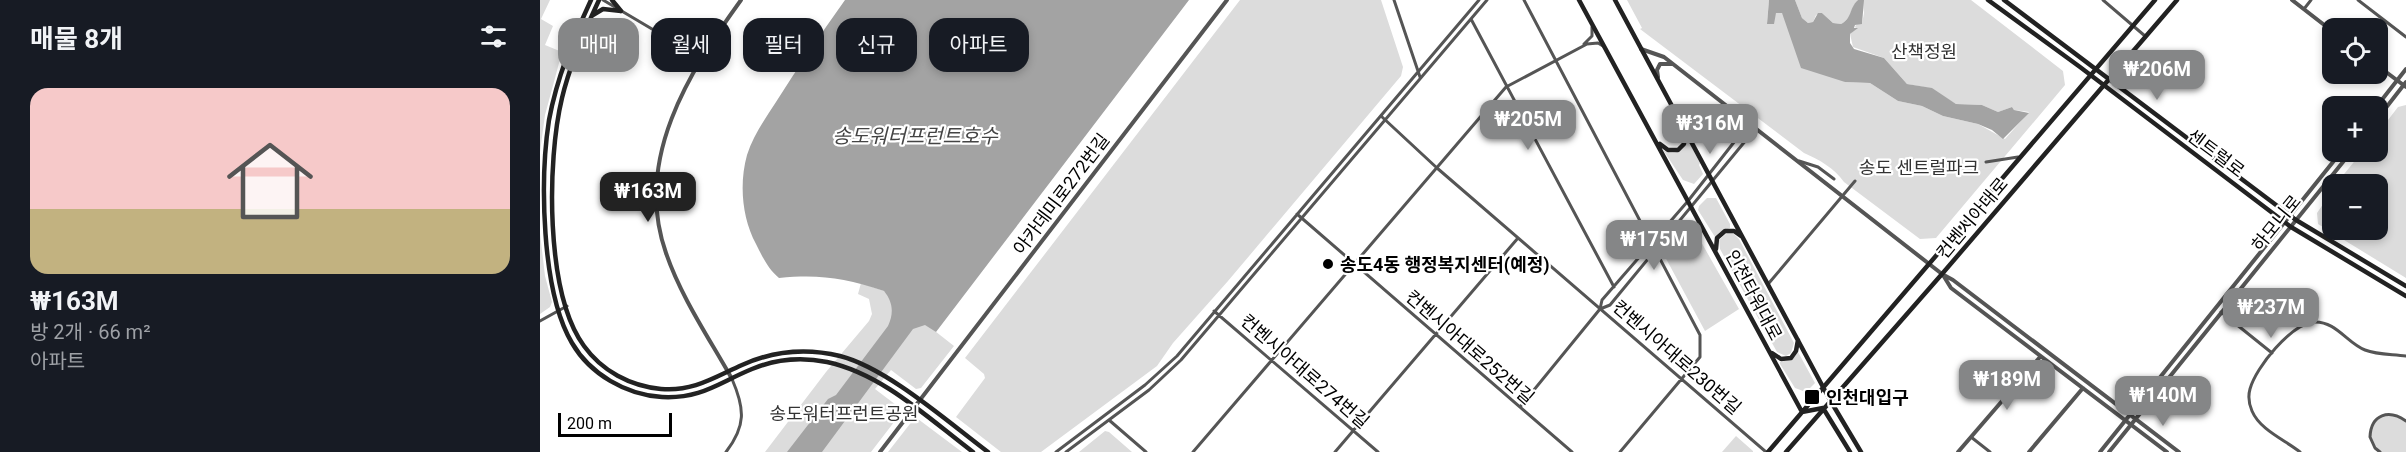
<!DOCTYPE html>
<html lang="ko">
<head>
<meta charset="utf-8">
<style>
  body { margin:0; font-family:Roboto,"Noto Sans KR",sans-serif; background:#20242c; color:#f1f3f6; height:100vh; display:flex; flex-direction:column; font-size:22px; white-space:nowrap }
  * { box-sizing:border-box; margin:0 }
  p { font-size:20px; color:#9ea1a6 }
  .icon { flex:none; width:33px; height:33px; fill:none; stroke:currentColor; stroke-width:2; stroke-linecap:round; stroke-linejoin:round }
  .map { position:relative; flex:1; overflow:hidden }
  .drawer { display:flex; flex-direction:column; background:#171b24; width:540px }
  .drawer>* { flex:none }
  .hud { position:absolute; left:18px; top:18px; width:570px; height:54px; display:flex; gap:12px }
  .controls { position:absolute; left:1782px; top:18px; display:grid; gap:12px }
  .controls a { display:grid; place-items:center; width:66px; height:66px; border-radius:12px; background:#171b24; box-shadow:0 3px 9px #0003; font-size:30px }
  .scale { position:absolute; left:18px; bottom:15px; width:114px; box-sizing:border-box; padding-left:6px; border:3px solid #000; border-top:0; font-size:16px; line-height:21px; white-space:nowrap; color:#000; -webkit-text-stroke:4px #fff; paint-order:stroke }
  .price { position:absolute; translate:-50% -51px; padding:0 14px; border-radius:12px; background:#858687; color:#fff; font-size:20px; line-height:39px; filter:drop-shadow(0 2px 3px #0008) }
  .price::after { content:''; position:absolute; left:50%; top:36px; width:18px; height:14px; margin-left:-9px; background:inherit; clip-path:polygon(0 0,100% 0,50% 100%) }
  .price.on { background:#222; color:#fff }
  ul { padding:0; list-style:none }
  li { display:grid; align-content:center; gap:12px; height:318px; padding:0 30px }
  li span { display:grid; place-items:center; height:186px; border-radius:18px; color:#555 }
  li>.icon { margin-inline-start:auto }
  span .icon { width:108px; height:108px; fill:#fffc; stroke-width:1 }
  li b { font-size:26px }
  h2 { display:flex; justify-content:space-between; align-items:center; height:72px; padding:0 30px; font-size:26px }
  .chip { padding:0 21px; border-radius:18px; background:#171b24; box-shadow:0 3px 9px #0003; font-size:21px; line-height:54px }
  .chip.on { background:#858687; color:#fff }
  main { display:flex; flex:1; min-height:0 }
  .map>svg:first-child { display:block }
</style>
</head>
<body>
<main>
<section class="drawer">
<h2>매물 8개<svg class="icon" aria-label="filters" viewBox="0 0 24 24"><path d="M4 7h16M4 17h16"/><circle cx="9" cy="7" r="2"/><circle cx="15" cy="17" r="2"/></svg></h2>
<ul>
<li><span style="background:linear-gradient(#f6c9c9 65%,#c2b280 0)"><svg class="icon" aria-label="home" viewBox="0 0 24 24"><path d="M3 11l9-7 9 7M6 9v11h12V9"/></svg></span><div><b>₩163M</b><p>방 2개 · 66 m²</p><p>아파트</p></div></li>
</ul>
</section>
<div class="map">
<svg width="1866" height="452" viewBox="0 0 1866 452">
  <rect width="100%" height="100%" fill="#fff"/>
  <path fill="#dcdcdc" d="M0 0H10L1 19 13 26 5 45 22 52 5 115 0 152Z
    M700 0H841L863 67 861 76 688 281 633 343 617 366 501 452H461L416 417 445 378 444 374 425 358Z
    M1087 0H1229L1227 23 1236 13H1242L1305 82 1330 83 1358 101 1382 106 1403 116 1438 124 1465 139 1489 112 1474 110 1472 107 1458 112 1442 105 1416 104 1389 88 1367 84 1344 58 1313 47 1310 34 1316 29 1315 26 1319 23 1322 24 1324 13 1323 0H1431L1523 71 1525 85 1396 238 1380 239 1304 182C1294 168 1280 160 1264 153L1100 29 1102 28Z
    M1255 0H1318C1310 8 1312 19 1301 24L1293 23 1282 13 1276 15 1273 22 1268 23 1262 18Z
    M1866 105V278L1778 224 1777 213 1792 191V230H1838V184H1796L1822 152H1838V133L1858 107Z
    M1146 136 1160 163 1159 165 1163 174 1154 184 1143 180 1123 150C1135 157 1146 150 1146 136Z
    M1167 198H1176L1190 224V228L1180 232 1175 237 1158 210 1159 206Z
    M1146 224H1151L1199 309 1165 331 1123 253Z
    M0 233 5 276 12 302 10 307 0 314Z
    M1187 233H1193L1199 239 1254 343 1251 353 1246 356 1237 352 1180 249 1179 240Z
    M321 283 344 291 414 346 381 388 376 389 351 370 335 389 360 408 361 413 331 452H225L286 372 329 321 332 314 329 299 318 294Z
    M1258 352 1275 383 1266 392 1255 388 1240 364V362L1253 359Z
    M1848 413 1866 421V452H1840C1824 434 1828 425 1848 413Z
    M378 419 422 452H348L373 420Z
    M565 431 569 432 592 452H539Z
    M1196 436 1213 451V452H1182Z"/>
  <path fill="#a3a3a3" d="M305 0H649L396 332 385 325 373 329 282 452H247L288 399 296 395 348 326C354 313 353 302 344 291 304 278 280 274 239 278 228 269 222 256 216 244 202 218 199 184 207 155 213 136 225 119 236 102 258 67 281 34 305 0Z
    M1229 0H1255L1262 18 1268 23 1273 22 1278 13H1282L1293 23 1301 24C1312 19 1309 8 1318 0H1324L1322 24 1315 25 1314 28H1318L1310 34V43L1314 49 1344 58 1367 84 1392 88 1416 104 1442 105 1458 112 1472 107 1474 110 1489 113 1463 139 1452 130 1438 124 1403 116 1382 106 1358 101 1330 83 1305 82 1261 68 1242 13H1236L1234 24H1227Z"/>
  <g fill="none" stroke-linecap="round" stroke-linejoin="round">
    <path stroke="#555" stroke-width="3" d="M63 0 161 58
      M854 0 880 77
      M984 0 1160 335V357L1080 452
      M1563 0 1605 36
      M1818 0 1866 37
      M1764 9 1771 0
      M931 19 1074 287
      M1044 44 1052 36V27
      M841 116 897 168 1226 452
      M1259 161 1278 167 1294 179
      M1446 162 1478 157
      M757 214 1032 452
      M1229 283 1315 181
      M1060 309 1070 305 1216 128
      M674 311 838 452
      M1681 312 1732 353
      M0 321 27 306
      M980 407 1060 309 1062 300 1148 201 1209 123
      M569 420 606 452
      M1431 437 1450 452
      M186 452C206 426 205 409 192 379
      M516 452 605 385 637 356 939 0
      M526 452 609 390 641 360 947 0
      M653 452 966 87 1047 44 1058 43 1063 46
      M795 452 978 238
      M1760 452C1745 440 1720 430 1712 411 1709 404 1708 396 1710 389 1716 367 1751 324 1774 322 1796 321 1807 343 1825 350 1838 355 1853 354 1866 356
      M1840 452 1835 448 1830 437C1831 414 1849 409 1866 421"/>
    <path stroke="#555" stroke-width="4" d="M1752 0 1792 31
      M1101 49 1124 57 1402 274 1413 280 1639 452
      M1838 66 1866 87
      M1118 77 1117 70 1120 64H1132
      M1837 106 1866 69
      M1838 118 1866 82
      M1403 275 1411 288 1627 452
      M192 379C169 338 141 297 126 253 93 160 149 72 201 0
      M340 452 687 0
      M1418 452 1500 357
      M1489 452 1543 388
      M1560 452 1801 152
      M1569 452 1811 152"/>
    <path stroke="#222" stroke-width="4.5" d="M51 0C33 39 17 77 9 120 0 178 1 291 32 343 50 374 86 395 122 397 161 399 178 383 212 369 236 359 262 357 287 362 343 374 389 419 433 452
      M59 0C44 32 30 64 22 98 7 160 5 293 44 346 62 371 90 386 121 389 153 392 175 377 202 365 233 351 267 348 300 356 347 368 408 422 448 452
      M72 0 81 11
      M1039 0 1262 412 1283 408 1310 452
      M1075 0 1290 400 1321 452
      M1448 0 1540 67 1751 227 1866 296
      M1464 0 1756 220 1866 286
      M53 15 63 9 81 11
      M1120 144 1128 150H1138L1144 144V131
      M1176 249 1177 238 1185 231H1194L1201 236
      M1232 353 1241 359 1251 358 1256 351 1258 340
      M1228 452 1615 0
      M1246 452 1402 274 1637 0"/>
  </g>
  <g fill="#000" stroke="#fff" stroke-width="2">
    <circle cx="788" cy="264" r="6"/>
    <rect x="1264" y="389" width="16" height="16" rx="3"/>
  </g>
  <g text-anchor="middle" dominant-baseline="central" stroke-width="4.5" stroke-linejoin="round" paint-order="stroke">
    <g font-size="18" fill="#333" stroke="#fff">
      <text x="1384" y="51">산책정원</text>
      <text x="1379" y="167">송도 센트럴파크</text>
      <text x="304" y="413">송도워터프런트공원</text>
    </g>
    <g font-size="18" fill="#000" stroke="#fff">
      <text transform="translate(1676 153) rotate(37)">센트럴로</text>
      <text transform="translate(521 194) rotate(-53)">아카데미로272번길</text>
      <text transform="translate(1432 218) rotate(-50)">컨벤시아대로</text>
      <text transform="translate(1736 223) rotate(-51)">하모니로</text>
      <text transform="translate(1214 295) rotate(62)">인천타워대로</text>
      <text transform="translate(930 347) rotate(41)">컨벤시아대로252번길</text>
      <text transform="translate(1137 357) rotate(41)">컨벤시아대로230번길</text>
      <text transform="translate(765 371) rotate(41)">컨벤시아대로274번길</text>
    </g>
    <g font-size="18" font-weight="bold" fill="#000" stroke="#fff" text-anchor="start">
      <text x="800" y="264">송도4동 행정복지센터(예정)</text>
      <text x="1286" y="397">인천대입구</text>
    </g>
    <g font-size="20" font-style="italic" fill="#444" stroke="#fff">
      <text x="375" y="136">송도워터프런트호수</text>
    </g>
  </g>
</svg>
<div class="controls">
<a><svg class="icon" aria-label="locate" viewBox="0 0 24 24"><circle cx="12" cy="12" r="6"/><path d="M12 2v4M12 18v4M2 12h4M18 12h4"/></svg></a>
<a>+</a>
<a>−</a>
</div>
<div class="scale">200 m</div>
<b class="price" style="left:1617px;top:101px">₩206M</b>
<b class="price" style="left:988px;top:151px">₩205M</b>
<b class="price" style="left:1170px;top:155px">₩316M</b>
<b class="price on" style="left:108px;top:223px">₩163M</b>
<b class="price" style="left:1114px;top:271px">₩175M</b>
<b class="price" style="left:1731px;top:339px">₩237M</b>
<b class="price" style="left:1467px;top:411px">₩189M</b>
<b class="price" style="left:1623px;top:427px">₩140M</b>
<div class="hud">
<a class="chip on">매매</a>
<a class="chip">월세</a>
<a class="chip">필터</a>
<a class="chip">신규</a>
<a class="chip">아파트</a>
</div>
</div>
</main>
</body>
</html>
